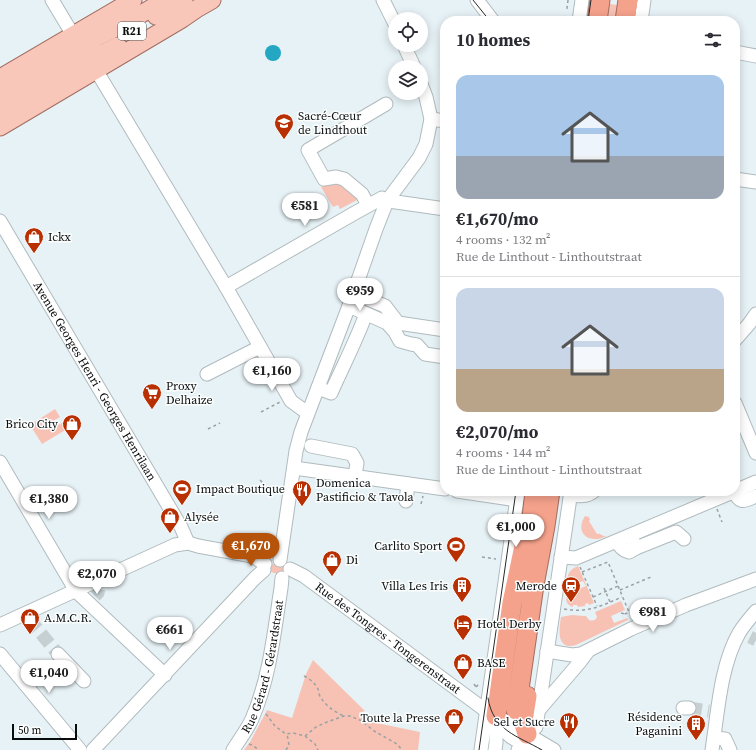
<!DOCTYPE html>
<html lang="en">
<head>
<meta charset="utf-8">
<style>
  body { margin:0; font-family:"Source Serif 4",serif; background:#f2f2f3; color:#2b2b33; height:100vh; display:flex; flex-direction:column; font-size:15px; white-space:nowrap }
  * { box-sizing:border-box; margin:0 }
  p { font-size:13px; color:#7c7c81 }
  .icon { flex:none; width:22px; height:22px; fill:none; stroke:currentColor; stroke-width:2; stroke-linecap:round; stroke-linejoin:round }
  .map { position:relative; flex:1; overflow:hidden }
  .panel { position:absolute; left:440px; top:16px; width:300px; height:480px; display:flex; flex-direction:column; background:#fff; border-radius:16px; box-shadow:0 2px 10px #0003 }
  .panel>* { flex:none }
  .buttons { position:absolute; left:388px; top:12px; display:grid; gap:8px }
  .buttons a { display:grid; place-items:center; width:40px; height:40px; border-radius:50%; background:#fff; box-shadow:0 2px 10px #0003; font-size:20px }
  .scale { position:absolute; left:12px; bottom:10px; width:65px; box-sizing:border-box; padding-left:4px; border:2px solid #090c0d; border-top:0; font-size:11px; line-height:14px; white-space:nowrap; color:#090c0d; -webkit-text-stroke:3px #fcfefe; paint-order:stroke }
  .price { position:absolute; translate:-50% -34px; padding:0 9px; border-radius:14px; background:#fff; color:#222; font-size:13px; line-height:26px; filter:drop-shadow(0 1px 2px #0008) }
  .price::after { content:''; position:absolute; left:50%; top:24px; width:12px; height:9px; margin-left:-6px; background:inherit; clip-path:polygon(0 0,100% 0,50% 100%) }
  .price.active { background:#b45309; color:#fff }
  ul { padding:0; list-style:none }
  li { display:grid; align-content:center; gap:8px; height:212px; padding:0 16px }
  li+li { border-top:1px solid #e1e1e2 }
  li span { display:grid; place-items:center; height:124px; border-radius:12px; color:#555 }
  li>.icon { margin-inline-start:auto }
  span .icon { width:72px; height:72px; fill:#fffc; stroke-width:1 }
  li b { font-size:17px }
  h2 { display:flex; justify-content:space-between; align-items:center; height:48px; padding:0 16px; font-size:17px }
  .map>svg:first-child { display:block }
</style>
</head>
<body>
<div class="map">
<svg width="756" height="750" viewBox="0 0 756 750">
  <rect width="100%" height="100%" fill="#e7f2f6"/>
  <path fill="#f7c2b4" d="M603 3 624 6 622 20 601 17Z
    M336 179 359 199 340 209 338 205 333 207 321 187Z
    M55 409 60 417 53 421 56 426 64 422 67 429 42 444 30 425Z
    M585 516 589 517 590 520 589 521 597 534C601 533 602 537 607 536 589 545 574 533 585 516Z
    M272 564 281 565 284 567V572C281 575 274 574 270 571L269 566Z
    M578 566 594 603 589 605 588 603 585 604V606L578 607 577 605H573V607C566 605 564 599 569 593L586 586 583 581 571 586H568L567 584C567 574 569 570 578 566Z
    M621 601 625 610 611 616 614 623 627 618 628 620 576 645C556 651 559 630 561 617L572 615 584 616H586L589 620C593 621 595 621 597 617L595 612Z
    M313 660 365 711 359 713 367 721 420 732 418 750H244L250 742 267 710 292 718 306 674Z"/>
  <path fill="#23a7c3" d="M265 53a8 8 0 1 1 16 0a8 8 0 1 1-16 0Z"/>
  <g fill="none" stroke-linecap="round" stroke-linejoin="round">
    <path stroke="#c6d0d3" stroke-width="13" stroke-dasharray="13 6" stroke-linecap="butt" d="M95 596 98 593 99 589
      M29 619 58 654
      M750 637 756 640
      M689 708 709 711"/>
    <path stroke="#c6d0d3" stroke-width="19" stroke-dasharray="19 10" stroke-linecap="butt" d="M502 739 507 709"/>
    <defs>
      <g id="minor">
        <path d="M52 0 73 35"/>
        <path d="M383 0 395 24"/>
        <path d="M477 0 493 21"/>
        <path d="M579 21 582 0"/>
        <path d="M641 21 644 0"/>
        <path d="M404 45 414 67"/>
        <path d="M735 52 756 56"/>
        <path d="M96 70 226 287 291 401 302 409 308 413"/>
        <path d="M431 119 445 121"/>
        <path d="M735 179 756 182"/>
        <path d="M368 205 362 194 344 179 336 177 324 179 308 150 386 104"/>
        <path id="s1" d="M0 221 181 527 188 543"/>
        <path d="M226 287 353 214 382 198 387 201 396 202 445 209"/>
        <path d="M353 293 385 306 398 323 445 330"/>
        <path d="M349 306 387 323 395 332 400 341 411 344 417 345 425 354 445 357"/>
        <path d="M735 340 749 324 756 314"/>
        <path d="M207 374 260 347"/>
        <path d="M318 388 331 393C343 366 356 341 366 314"/>
        <path d="M735 403 756 453"/>
        <path d="M311 446 352 454 357 463 355 476"/>
        <path d="M0 462 76 591 165 675"/>
        <path d="M294 468 445 489"/>
        <path d="M457 491 511 499"/>
        <path d="M734 491C740 505 744 501 756 496"/>
        <path d="M735 491 756 482"/>
        <path d="M570 495C579 496 587 497 594 491"/>
        <path d="M406 501 408 484"/>
        <path d="M617 541C620 547 622 550 629 552L636 548 633 541"/>
        <path d="M636 548 676 532 684 539"/>
        <path d="M561 557 576 558 735 491"/>
        <path d="M280 560 296 451 301 432 349 306 376 229 387 201 419 158 426 144 431 119 426 97 421 84"/>
        <path id="s2" d="M290 569 304 576 485 710 500 718 554 750"/>
        <path d="M0 625 175 545 188 543 198 546 247 555 254 557 265 564"/>
        <path d="M547 651 572 655 581 654 631 629 686 605 756 579"/>
        <path d="M0 654 80 750"/>
        <path d="M58 654 84 681"/>
        <path d="M683 708H689"/>
        <path d="M538 711 579 663 588 651"/>
        <path d="M493 720 511 737 533 750"/>
        <path d="M714 738 725 739 730 750"/>
        <path d="M93 750 256 577 264 570"/>
        <path id="s3" d="M233 750C239 740 247 730 252 719 270 677 274 633 281 588L282 578"/>
        <path d="M481 750 518 491"/>
        <path d="M495 750 496 743V719"/>
        <path d="M518 750C522 741 527 734 536 727L571 491"/>
        <path d="M712 750C718 712 720 667 739 633 744 625 750 618 756 611"/>
      </g>
      <path id="major" d="M156 16 184 0
        M0 78 133 0
        M0 94 99 36 126 23 165 0
        M0 111 81 64 118 46
        M0 127 182 19 198 8 212 0"/>
      <path id="highway" d="M597 21 600 0
        M625 21 628 0
        M527 561 535 491
        M527 696 523 721 527 734
        M516 710 534 585 545 526 550 491
        M496 716 512 603 524 546"/>
    </defs>
    <use href="#minor" stroke="#b0bbbe" stroke-width="15"/>
    <use href="#major" stroke="#a26e60" stroke-width="19"/>
    <use href="#highway" stroke="#a26e60" stroke-width="21"/>
    <path stroke="#99a1a4" stroke-width="1.5" stroke-dasharray="3 3" stroke-linecap="butt" d="M568 0 567 8 569 11
      M261 412 280 402
      M208 429 220 423
      M260 480 264 484
      M421 504 423 496
      M717 509 722 522
      M482 557 496 559
      M580 567 597 606
      M582 572 608 562 629 612 625 614 623 617
      M604 588 610 602
      M620 590 651 577
      M566 591 573 588 576 589
      M593 597 618 586
      M564 609C588 613 601 606 622 597
      M621 613 625 614
      M304 676C310 679 315 683 318 689 319 692 319 696 321 698 327 707 335 712 344 716
      M474 684 476 687
      M476 687 479 684
      M266 714 275 726 286 734 293 733 305 736 315 744 318 750
      M305 736 316 727 327 722 344 716H350L362 721 374 731 397 744 402 750
      M249 744 252 745 259 750
      M286 750 289 745 287 734"/>
    <use href="#minor" stroke="#fff" stroke-width="13"/>
    <use href="#major" stroke="#f9c7ba" stroke-width="17"/>
    <use href="#highway" stroke="#f5a28c" stroke-width="19"/>
    <path stroke="#272b2c" stroke-width="1" d="M473 0 490 21
      M588 21 591 0
      M488 698C493 731 518 736 542 750
      M479 750 516 491"/>
  </g>
  <defs>
    <symbol id="school-pin" viewBox="-11 -11 22 30"><path d="M0 17L-7.5 6A9.5 9.5 0 1 1 7.5 6Z" fill="#b82f02" stroke="#fcfefe"/><path d="M0-5L7-2L0 1L-7-2ZM-4 1L0 2.5L4 1V4Q0 6-4 4Z" fill="#fff"/></symbol>
    <symbol id="shop-pin" viewBox="-11 -11 22 30"><path d="M0 17L-7.5 6A9.5 9.5 0 1 1 7.5 6Z" fill="#b82f02" stroke="#fcfefe"/><path d="M-5-2.5h2.3a2.7 3.5 0 0 1 5.4 0H5L5.5 6h-11ZM-1.5-2.5h3a1.5 2.3 0 0 0-3 0Z" fill="#fff"/></symbol>
    <symbol id="supermarket-pin" viewBox="-11 -11 22 30"><path d="M0 17L-7.5 6A9.5 9.5 0 1 1 7.5 6Z" fill="#b82f02" stroke="#fcfefe"/><path d="M-6-5.5h2.5l.6 2H6L4.5 2H-2.5L-4.4-4H-6ZM-1.5 3.2a1.3 1.3 0 1 0 .1 0ZM3 3.2a1.3 1.3 0 1 0 .1 0Z" fill="#fff"/></symbol>
    <symbol id="stadium-pin" viewBox="-11 -11 22 30"><path d="M0 17L-7.5 6A9.5 9.5 0 1 1 7.5 6Z" fill="#b82f02" stroke="#fcfefe"/><path d="M0-5a6.5 5 0 1 0 0 10a6.5 5 0 1 0 0-10ZM-3.5-1.8h7v3.6h-7Z" fill="#fff"/></symbol>
    <symbol id="restaurant-pin" viewBox="-11 -11 22 30"><path d="M0 17L-7.5 6A9.5 9.5 0 1 1 7.5 6Z" fill="#b82f02" stroke="#fcfefe"/><path d="M-5-6h1v4h1v-4h1v4h1v-4h1v5L-1.5 .5V6h-2V.5L-5-1ZM5-6V6H3V1.5H1.5Q1.5-4 5-6Z" fill="#fff"/></symbol>
    <symbol id="building-pin" viewBox="-11 -11 22 30"><path d="M0 17L-7.5 6A9.5 9.5 0 1 1 7.5 6Z" fill="#b82f02" stroke="#fcfefe"/><path d="M-4-6H4V6H1V3H-1V6H-4ZM-2.5-4.3h1.7v1.8h-1.7ZM.8-4.3h1.7v1.8H.8ZM-2.5-1h1.7V.8h-1.7ZM.8-1h1.7V.8H.8Z" fill="#fff"/></symbol>
    <symbol id="station-pin" viewBox="-11 -11 22 30"><path d="M0 17L-7.5 6A9.5 9.5 0 1 1 7.5 6Z" fill="#b82f02" stroke="#fcfefe"/><path d="M-3-6H3Q5-6 5-4V2Q5 4 3 4L4.5 6H3L1.5 4h-3L-3 6H-4.5L-3 4Q-5 4-5 2V-4Q-5-6-3-6ZM-3.5-4v3h7v-3ZM-3.5 1v1.5H-2V1ZM2 1v1.5H3.5V1Z" fill="#fff"/></symbol>
    <symbol id="hotel-pin" viewBox="-11 -11 22 30"><path d="M0 17L-7.5 6A9.5 9.5 0 1 1 7.5 6Z" fill="#b82f02" stroke="#fcfefe"/><path d="M-6-4.5h1.5V1H6V5H4.5V3h-9V5H-6ZM-4 0a1.8 1.8 0 1 1 3.6 0ZM.5 0V-2.5h3Q6-2.5 6 0Z" fill="#fff"/></symbol>
  </defs>
  <g fill-rule="evenodd">
    <use href="#school-pin" x="273" y="112" width="22" height="30"/>
    <use href="#shop-pin" x="23" y="226" width="22" height="30"/>
    <use href="#supermarket-pin" x="141" y="382" width="22" height="30"/>
    <use href="#shop-pin" x="61" y="413" width="22" height="30"/>
    <use href="#stadium-pin" x="171" y="478" width="22" height="30"/>
    <use href="#restaurant-pin" x="291" y="479" width="22" height="30"/>
    <use href="#shop-pin" x="159" y="506" width="22" height="30"/>
    <use href="#stadium-pin" x="445" y="535" width="22" height="30"/>
    <use href="#shop-pin" x="321" y="549" width="22" height="30"/>
    <use href="#building-pin" x="451" y="575" width="22" height="30"/>
    <use href="#station-pin" x="560" y="575" width="22" height="30"/>
    <use href="#shop-pin" x="19" y="607" width="22" height="30"/>
    <use href="#hotel-pin" x="452" y="613" width="22" height="30"/>
    <use href="#shop-pin" x="452" y="652" width="22" height="30"/>
    <use href="#shop-pin" x="443" y="707" width="22" height="30"/>
    <use href="#restaurant-pin" x="558" y="711" width="22" height="30"/>
    <use href="#building-pin" x="685" y="713" width="22" height="30"/>
  </g>
  <g text-anchor="middle" dominant-baseline="central" stroke-width="3" stroke-linejoin="round" paint-order="stroke">
    <rect fill="#fcfefe" stroke="#525555" stroke-width="1" x="118" y="22" width="28" height="18" rx="3"/>
    <g font-size="11" font-weight="bold" fill="#090c0d">
      <text x="132" y="31">R21</text>
    </g>
    <g font-size="12" fill="#090c0d" stroke="#fcfefe" text-anchor="start">
      <text x="298" y="116">Sacré-Cœur<tspan x="298" dy="14">de Lindthout</tspan></text>
      <text x="48" y="237">Ickx</text>
      <text x="166" y="386">Proxy<tspan x="166" dy="14">Delhaize</tspan></text>
      <text x="58" y="424" text-anchor="end">Brico City</text>
      <text x="316" y="483">Domenica<tspan x="316" dy="14">Pastificio &amp; Tavola</tspan></text>
      <text x="196" y="489">Impact Boutique</text>
      <text x="184" y="517">Alysée</text>
      <text x="442" y="546" text-anchor="end">Carlito Sport</text>
      <text x="346" y="560">Di</text>
      <text x="448" y="586" text-anchor="end">Villa Les Iris</text>
      <text x="557" y="586" text-anchor="end">Merode</text>
      <text x="44" y="618">A.M.C.R.</text>
      <text x="477" y="624">Hotel Derby</text>
      <text x="477" y="663">BASE</text>
      <text x="682" y="717" text-anchor="end">Résidence<tspan x="682" dy="14">Paganini</tspan></text>
      <text x="440" y="718" text-anchor="end">Toute la Presse</text>
      <text x="555" y="722" text-anchor="end">Sel et Sucre</text>
    </g>
    <g font-size="12" fill="#090c0d" stroke="#fcfefe">
      <text stroke="none"><textPath href="#s1" startOffset="186">Avenue Georges Henri - Georges Henrilaan</textPath></text>
      <text stroke="none"><textPath href="#s2" startOffset="120">Rue des Tongres - Tongerenstraat</textPath></text>
      <text stroke="none"><textPath href="#s3" startOffset="90">Rue Gérard - Gérardstraat</textPath></text>
    </g>
  </g>
</svg>
<div class="buttons">
<a><svg class="icon" aria-label="locate" viewBox="0 0 24 24"><circle cx="12" cy="12" r="6"/><path d="M12 2v4M12 18v4M2 12h4M18 12h4"/></svg></a>
<a><svg class="icon" aria-label="layers" viewBox="0 0 24 24"><path d="M12 4l9 5-9 5-9-5zM3 14l9 5 9-5"/></svg></a>
</div>
<div class="scale">50 m</div>
<b class="price" style="left:305px;top:227px">€581</b>
<b class="price" style="left:360px;top:312px">€959</b>
<b class="price" style="left:272px;top:392px">€1,160</b>
<b class="price" style="left:49px;top:520px">€1,380</b>
<b class="price" style="left:516px;top:548px">€1,000</b>
<b class="price active" style="left:251px;top:567px">€1,670</b>
<b class="price" style="left:97px;top:595px">€2,070</b>
<b class="price" style="left:653px;top:633px">€981</b>
<b class="price" style="left:170px;top:651px">€661</b>
<b class="price" style="left:49px;top:694px">€1,040</b>
<section class="panel">
<h2>10 homes<svg class="icon" aria-label="filters" viewBox="0 0 24 24"><path d="M4 7h16M4 17h16"/><circle cx="9" cy="7" r="2"/><circle cx="15" cy="17" r="2"/></svg></h2>
<ul>
<li><span style="background:linear-gradient(#a9c7e8 65%,#9aa5b1 0)"><svg class="icon" aria-label="home" viewBox="0 0 24 24"><path d="M3 11l9-7 9 7M6 9v11h12V9"/></svg></span><div><b>€1,670/mo</b><p>4 rooms · 132 m²</p><p>Rue de Linthout - Linthoutstraat</p></div></li>
<li><span style="background:linear-gradient(#c9d6e8 65%,#b9a48a 0)"><svg class="icon" aria-label="home" viewBox="0 0 24 24"><path d="M3 11l9-7 9 7M6 9v11h12V9"/></svg></span><div><b>€2,070/mo</b><p>4 rooms · 144 m²</p><p>Rue de Linthout - Linthoutstraat</p></div></li>
</ul>
</section>
</div>
</body>
</html>
